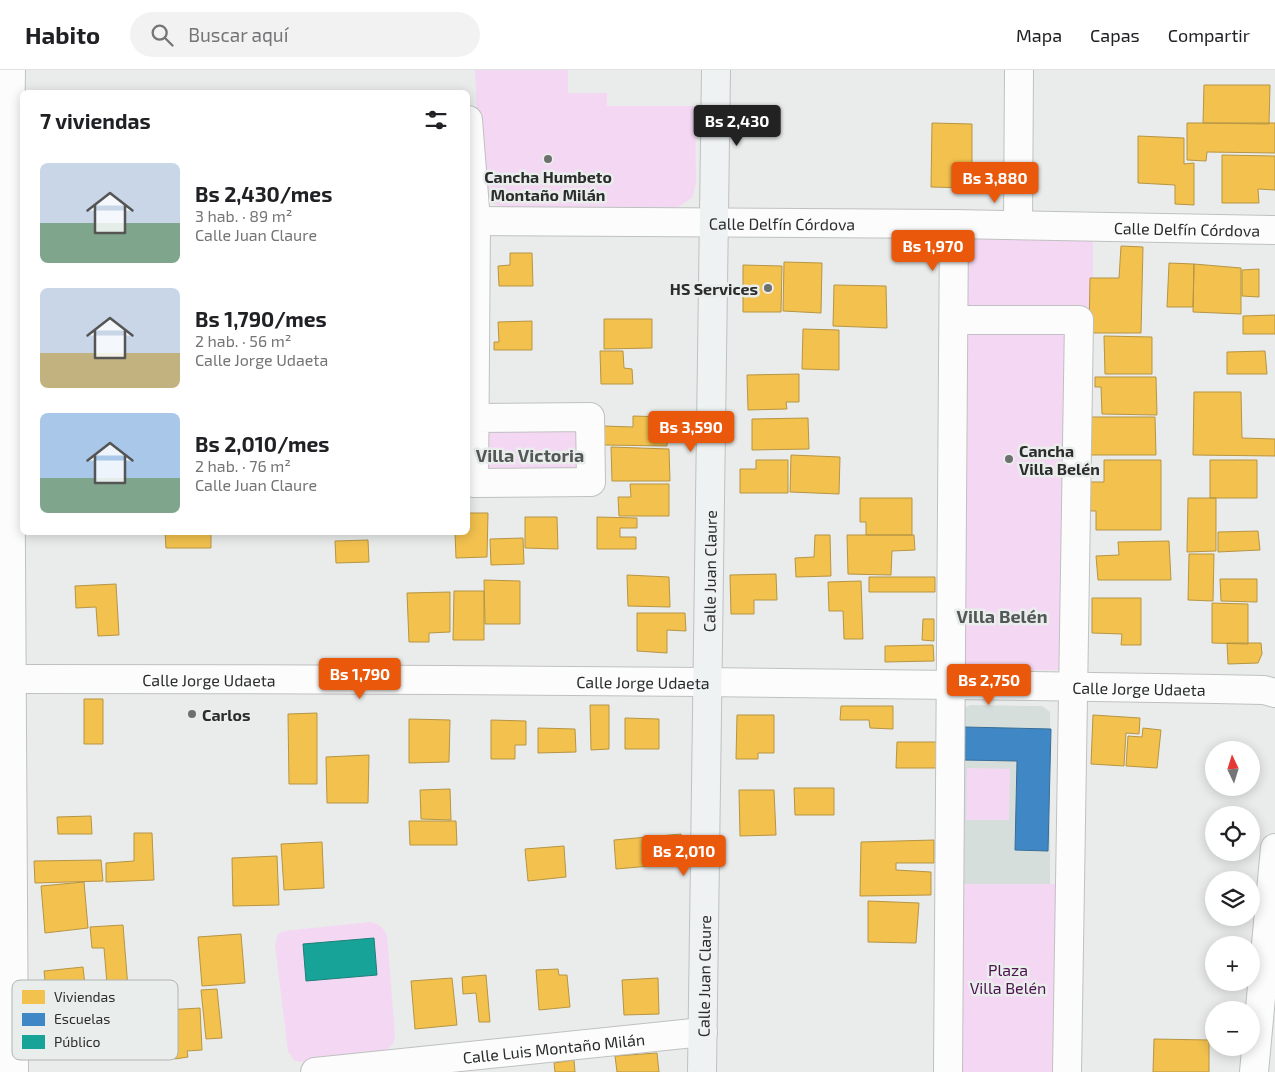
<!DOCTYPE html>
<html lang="es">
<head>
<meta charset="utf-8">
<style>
  body { margin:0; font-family:"Exo 2",sans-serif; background:#f2f2f2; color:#202124; height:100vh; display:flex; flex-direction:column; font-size:19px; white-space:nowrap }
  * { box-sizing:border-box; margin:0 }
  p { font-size:16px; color:#757577 }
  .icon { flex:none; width:28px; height:28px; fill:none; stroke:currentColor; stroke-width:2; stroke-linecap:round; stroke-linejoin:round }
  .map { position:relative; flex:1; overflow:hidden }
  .panel { position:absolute; left:20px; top:20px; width:450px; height:445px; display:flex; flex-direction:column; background:#fff; border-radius:8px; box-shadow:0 2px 12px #0003 }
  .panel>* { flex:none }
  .needle { width:32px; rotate:356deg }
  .buttons { position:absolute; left:1205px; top:671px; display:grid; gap:10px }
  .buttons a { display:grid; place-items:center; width:55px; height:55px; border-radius:50%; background:#fff; box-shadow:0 2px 12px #0003; font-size:25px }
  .price { position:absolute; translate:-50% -42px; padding:0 11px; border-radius:5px; background:#ea580c; color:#fff; font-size:16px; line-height:32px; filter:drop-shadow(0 1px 2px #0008) }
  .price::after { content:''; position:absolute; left:50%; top:30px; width:15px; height:11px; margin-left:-8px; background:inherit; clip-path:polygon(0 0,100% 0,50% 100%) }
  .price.selected { background:#222; color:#fff }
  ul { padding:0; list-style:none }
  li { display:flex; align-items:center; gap:15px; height:125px; padding:0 20px }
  li span { display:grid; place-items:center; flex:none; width:140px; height:100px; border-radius:8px; color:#555 }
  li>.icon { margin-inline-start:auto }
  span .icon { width:60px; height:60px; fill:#fffc; stroke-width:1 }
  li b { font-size:21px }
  h2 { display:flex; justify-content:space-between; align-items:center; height:60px; padding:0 20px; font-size:21px }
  header { display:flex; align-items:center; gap:30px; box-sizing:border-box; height:70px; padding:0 25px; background:#fff; border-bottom:1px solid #e0e0e0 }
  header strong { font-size:24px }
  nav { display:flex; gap:28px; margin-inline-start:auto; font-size:18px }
  .search { width:350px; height:45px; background:#f2f2f2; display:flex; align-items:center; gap:12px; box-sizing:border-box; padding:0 18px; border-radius:28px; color:#757577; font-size:19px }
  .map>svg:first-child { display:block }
</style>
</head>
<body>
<header>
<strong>Habito</strong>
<div class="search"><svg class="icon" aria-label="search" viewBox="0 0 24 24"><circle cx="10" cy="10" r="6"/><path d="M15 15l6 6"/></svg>Buscar aquí</div>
<nav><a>Mapa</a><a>Capas</a><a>Compartir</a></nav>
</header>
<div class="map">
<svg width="1275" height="1002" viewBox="0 0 1275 1002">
  <rect width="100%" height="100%" fill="#eaeceb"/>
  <path fill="#d6dedc" d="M970 635 1042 636 1050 642V814H962L963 639Z"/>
  <path fill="#f4d7f2" d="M475 0H568V23H607V36H695L696 113 692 128 678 137 510 138C497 136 488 134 481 122Z
    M973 169 1093 170V240L966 237 967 170Z
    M969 261 1064 262 1068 266 1062 600 968 601 964 599 966 264Z
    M485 361H578L577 402 488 406Z
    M967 698 1010 699 1009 750H966Z
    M955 814H1062L1061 1002H955Z
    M370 852C380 854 383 857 387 866L395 966 393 974 382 984 300 992 294 990 288 981 275 875 278 864 284 861Z"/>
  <path fill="#f2c14e" stroke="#b69544" d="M1204 15H1270L1269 54 1203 53Z
    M932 53 972 54V118L931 117Z
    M1187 53H1275V83L1207 82 1206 91 1187 90Z
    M1138 66 1184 68V94L1194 93V135L1175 134V115L1138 113Z
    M1222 85 1275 86V120L1258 119 1259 133H1222Z
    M1121 176 1143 177 1141 263H1089L1090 208H1119Z
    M510 183H532L533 216H499L498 196 510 195Z
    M784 192 822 193 821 243 783 241Z
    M1169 193 1194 194 1193 237H1167Z
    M1194 194 1241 198V244L1193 242Z
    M743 195 782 196 781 242H743Z
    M1259 199V227L1242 226V200Z
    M834 215 886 216 887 258 833 256Z
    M1275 245V264H1243V246Z
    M604 249H652V278L604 279Z
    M532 251V280H494V272H499L498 252Z
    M803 259 839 260V300L802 299Z
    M1104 266 1152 267V304H1105Z
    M600 281H623L624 298 632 299 633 314H601Z
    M1265 281 1267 304H1227V282Z
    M799 304V332H786L787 339 748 340 747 305Z
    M1095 307H1156L1157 345 1102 344 1101 317H1095Z
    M1194 322H1241L1242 368 1275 369V386L1193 385Z
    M633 346 668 347 667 376 604 375V356L633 357Z
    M1091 347H1155L1156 385H1089Z
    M808 348 809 379 752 380V349Z
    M611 377 669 379 670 411H612Z
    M791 385 840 387 839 424 790 422Z
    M756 390H788V423H740V399H756Z
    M1104 390H1161V460H1096V441H1090L1089 412H1104Z
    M1210 390H1257V428H1210Z
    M630 414H669V446H619L618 427H631Z
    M860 428H912V465H866V452H860Z
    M1188 428H1216V481L1187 482Z
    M468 443H488L487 487 456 488 455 462H468Z
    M525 447H557L558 479 525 478Z
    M597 447 637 448V458H620V467H636V479H597Z
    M1258 461 1260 480 1218 482V462Z
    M165 462H211V478H166Z
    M815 465H830L831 506 796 507 795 488 814 487Z
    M847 465H914L915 480 892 481 891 505 848 504Z
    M523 468 524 494 491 495 490 469Z
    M368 470 369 492 336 493 335 471Z
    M1169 471 1171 510H1098L1096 486 1119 485 1118 472Z
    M1189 484H1214L1213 531 1188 530Z
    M776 504 777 530H754V544H731L730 505Z
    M627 505 669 507 670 537 628 536Z
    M869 507H935V522H869Z
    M1220 509H1257V532L1221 531Z
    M484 510 520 511V554H485Z
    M861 511 863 569H844L843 541H829L828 512Z
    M116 514 119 565 98 566 96 537 76 538 75 516Z
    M454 521H484V570H453Z
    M450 522V562L429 563V572H409L407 523Z
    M1092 528H1141V575H1121L1122 564 1092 563Z
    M1212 533 1248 534V574L1212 573Z
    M637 543H685L686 561 667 560V583L637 581Z
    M923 549H934V571L922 570Z
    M1227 573H1261L1262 584 1258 593 1228 594Z
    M933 575 934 591 885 592V576Z
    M84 629H103V674H84Z
    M590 635H609V679L591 680Z
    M841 636H893V659L870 658 869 650H840Z
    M317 643V714H289L288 644Z
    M737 645H774V683H758V689H736Z
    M1093 645 1140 648 1139 664 1126 663 1124 696 1091 694Z
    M625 648 659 649V679H625Z
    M409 649 450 650 449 692 409 693Z
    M491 650 526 651V675H515V689H491Z
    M538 658 575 659 576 682 538 683Z
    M1143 658 1161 660 1157 698 1126 696 1128 666 1142 667Z
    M897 672H937L938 698H896Z
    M369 685 368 733H327L326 687Z
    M794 718H834V745H795Z
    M450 719 451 750 421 749 420 720Z
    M739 720H774L776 765 740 766Z
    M91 746 92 764H58L57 747Z
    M409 751H456L457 775H410Z
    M134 763H152L154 810 106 812V793L134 791Z
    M681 764 682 778 661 780 662 795 616 799 614 770Z
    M934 770V793H896V800L931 802V825L860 826 861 772Z
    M322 772 324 818 284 820 281 774Z
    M564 776 566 807 528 811 525 779Z
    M277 786 279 835 233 836 232 788Z
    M101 790 103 811 35 813 34 791Z
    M84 812 88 858 45 863 41 816Z
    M868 831 919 833 916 873 868 872Z
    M123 855 129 931 81 934 80 917 107 914 104 878H92L90 857Z
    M241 864 245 913 202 916 198 867Z
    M83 897 87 934 48 938 44 901Z
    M558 899 559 905H567L570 937 539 940 536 900Z
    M486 905 490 952H479L476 923 463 924 462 907Z
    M452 908 457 955 415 959 411 911Z
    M658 908 659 944 624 945 622 910Z
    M217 919 222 968 206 969 201 920Z
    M200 938 202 980 187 981 188 987 175 989 169 984 166 940Z
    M1154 969 1209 970V1002H1153Z
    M657 983 659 1002H617L615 986Z
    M574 990 575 1002H555L554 993Z"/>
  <path fill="#3f88c5" stroke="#396d97" d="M964 657 1051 659 1048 781 1015 780 1017 691 963 690Z"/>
  <path fill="#17a398" stroke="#1d8078" d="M374 868 377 905 306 911 303 874Z"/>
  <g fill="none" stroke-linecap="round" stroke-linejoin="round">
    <defs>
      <g id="street">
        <path d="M11 0 9 147 14 1002"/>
        <path d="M468 50 476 151 474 413 591 412 590 347 475 348"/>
        <path id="s1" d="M468 151 954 154 1275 160"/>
        <path d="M1018 155 1019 0"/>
        <path d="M954 250H1079L1067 1002"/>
        <path id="s2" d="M11 609C428 609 846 612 1264 620L1275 623"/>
        <path id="s3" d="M315 1002 703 962"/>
        <path d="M948 1002 954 154"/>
        <path d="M1254 1002 1275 778"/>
      </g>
      <g id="secondary">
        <path id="s4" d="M702 1002 716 0"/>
      </g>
    </defs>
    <use href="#street" stroke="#bfc1c0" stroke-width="30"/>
    <use href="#secondary" stroke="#bfc1c0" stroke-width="30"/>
    <use href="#street" stroke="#fcfcfc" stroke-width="28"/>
    <use href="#secondary" stroke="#eef2f2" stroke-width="28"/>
  </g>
  <g fill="#6e7070" stroke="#e9edec" stroke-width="2">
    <circle cx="548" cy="89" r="5"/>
    <circle cx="768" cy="218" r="5"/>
    <circle cx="1009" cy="389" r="5"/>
    <circle cx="192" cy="644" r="5"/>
  </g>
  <g text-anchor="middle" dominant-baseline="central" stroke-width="5" stroke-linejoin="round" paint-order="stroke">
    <g font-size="16" font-weight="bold" fill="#2b2d2d" stroke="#e9edec" text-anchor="start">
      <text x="548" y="106" text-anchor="middle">Cancha Humbeto<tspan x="548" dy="18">Montaño Milán</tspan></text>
      <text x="758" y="218" text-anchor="end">HS Services</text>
      <text x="1019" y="380">Cancha<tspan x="1019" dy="18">Villa Belén</tspan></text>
      <text x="202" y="644">Carlos</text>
    </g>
    <g font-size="16" fill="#2b2d2d" stroke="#e9edec">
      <text stroke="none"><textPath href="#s1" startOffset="314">Calle Delfín Córdova</textPath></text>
      <text stroke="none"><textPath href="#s1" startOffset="719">Calle Delfín Córdova</textPath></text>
      <text stroke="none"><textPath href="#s4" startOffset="501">Calle Juan Claure</textPath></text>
      <text stroke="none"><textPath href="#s2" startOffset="198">Calle Jorge Udaeta</textPath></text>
      <text stroke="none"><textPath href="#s2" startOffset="632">Calle Jorge Udaeta</textPath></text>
      <text stroke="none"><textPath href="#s2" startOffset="1128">Calle Jorge Udaeta</textPath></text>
      <text stroke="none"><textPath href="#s4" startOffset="96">Calle Juan Claure</textPath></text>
      <text stroke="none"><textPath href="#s3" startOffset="240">Calle Luis Montaño Milán</textPath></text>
    </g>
    <g font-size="16" fill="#4f124e" stroke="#e9edec">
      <text x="1008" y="899">Plaza<tspan x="1008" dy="18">Villa Belén</tspan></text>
    </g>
    <g font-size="18" font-weight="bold" fill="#535756" stroke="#e9edec">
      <text x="530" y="385">Villa Victoria</text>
      <text x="1002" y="546">Villa Belén</text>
    </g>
  </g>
  <rect x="12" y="910" width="166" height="80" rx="8" fill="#e9edec" stroke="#b0b3b3" stroke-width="1"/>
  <rect x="22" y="920" width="23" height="14" fill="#f2c14e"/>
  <rect x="22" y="943" width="23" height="13" fill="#3f88c5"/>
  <rect x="22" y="965" width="23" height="14" fill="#17a398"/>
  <g font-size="14" fill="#2b2d2d">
    <text x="54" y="932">Viviendas</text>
    <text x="54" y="954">Escuelas</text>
    <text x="54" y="977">Público</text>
  </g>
</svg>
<div class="buttons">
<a><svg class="needle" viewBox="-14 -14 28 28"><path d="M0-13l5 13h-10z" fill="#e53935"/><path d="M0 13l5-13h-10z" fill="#757577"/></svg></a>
<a><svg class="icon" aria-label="locate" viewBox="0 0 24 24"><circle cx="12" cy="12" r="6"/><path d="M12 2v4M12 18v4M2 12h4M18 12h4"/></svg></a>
<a><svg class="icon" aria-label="layers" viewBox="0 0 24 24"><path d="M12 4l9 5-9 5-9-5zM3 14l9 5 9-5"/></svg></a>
<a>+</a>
<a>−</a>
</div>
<b class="price selected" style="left:737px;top:77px">Bs 2,430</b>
<b class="price" style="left:995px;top:134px">Bs 3,880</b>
<b class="price" style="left:933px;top:202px">Bs 1,970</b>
<b class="price" style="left:691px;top:383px">Bs 3,590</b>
<b class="price" style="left:360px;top:630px">Bs 1,790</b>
<b class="price" style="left:989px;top:636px">Bs 2,750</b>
<b class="price" style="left:684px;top:807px">Bs 2,010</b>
<section class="panel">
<h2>7 viviendas<svg class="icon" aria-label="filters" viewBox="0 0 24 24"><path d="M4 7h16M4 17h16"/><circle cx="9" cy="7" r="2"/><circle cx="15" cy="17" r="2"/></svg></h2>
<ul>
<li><span style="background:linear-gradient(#c9d6e8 60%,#7fa58c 0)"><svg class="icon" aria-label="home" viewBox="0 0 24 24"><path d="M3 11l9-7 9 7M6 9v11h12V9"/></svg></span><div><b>Bs 2,430/mes</b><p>3 hab. · 89 m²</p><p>Calle Juan Claure</p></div></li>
<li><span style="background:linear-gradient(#c9d6e8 65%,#c2b280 0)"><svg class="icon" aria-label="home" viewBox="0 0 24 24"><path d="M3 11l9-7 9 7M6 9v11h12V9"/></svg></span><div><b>Bs 1,790/mes</b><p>2 hab. · 56 m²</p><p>Calle Jorge Udaeta</p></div></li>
<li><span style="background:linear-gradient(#a9c7e8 65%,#7fa58c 0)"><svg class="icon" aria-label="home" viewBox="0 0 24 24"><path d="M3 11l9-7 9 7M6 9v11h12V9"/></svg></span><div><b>Bs 2,010/mes</b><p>2 hab. · 76 m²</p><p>Calle Juan Claure</p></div></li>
</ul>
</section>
</div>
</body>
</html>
